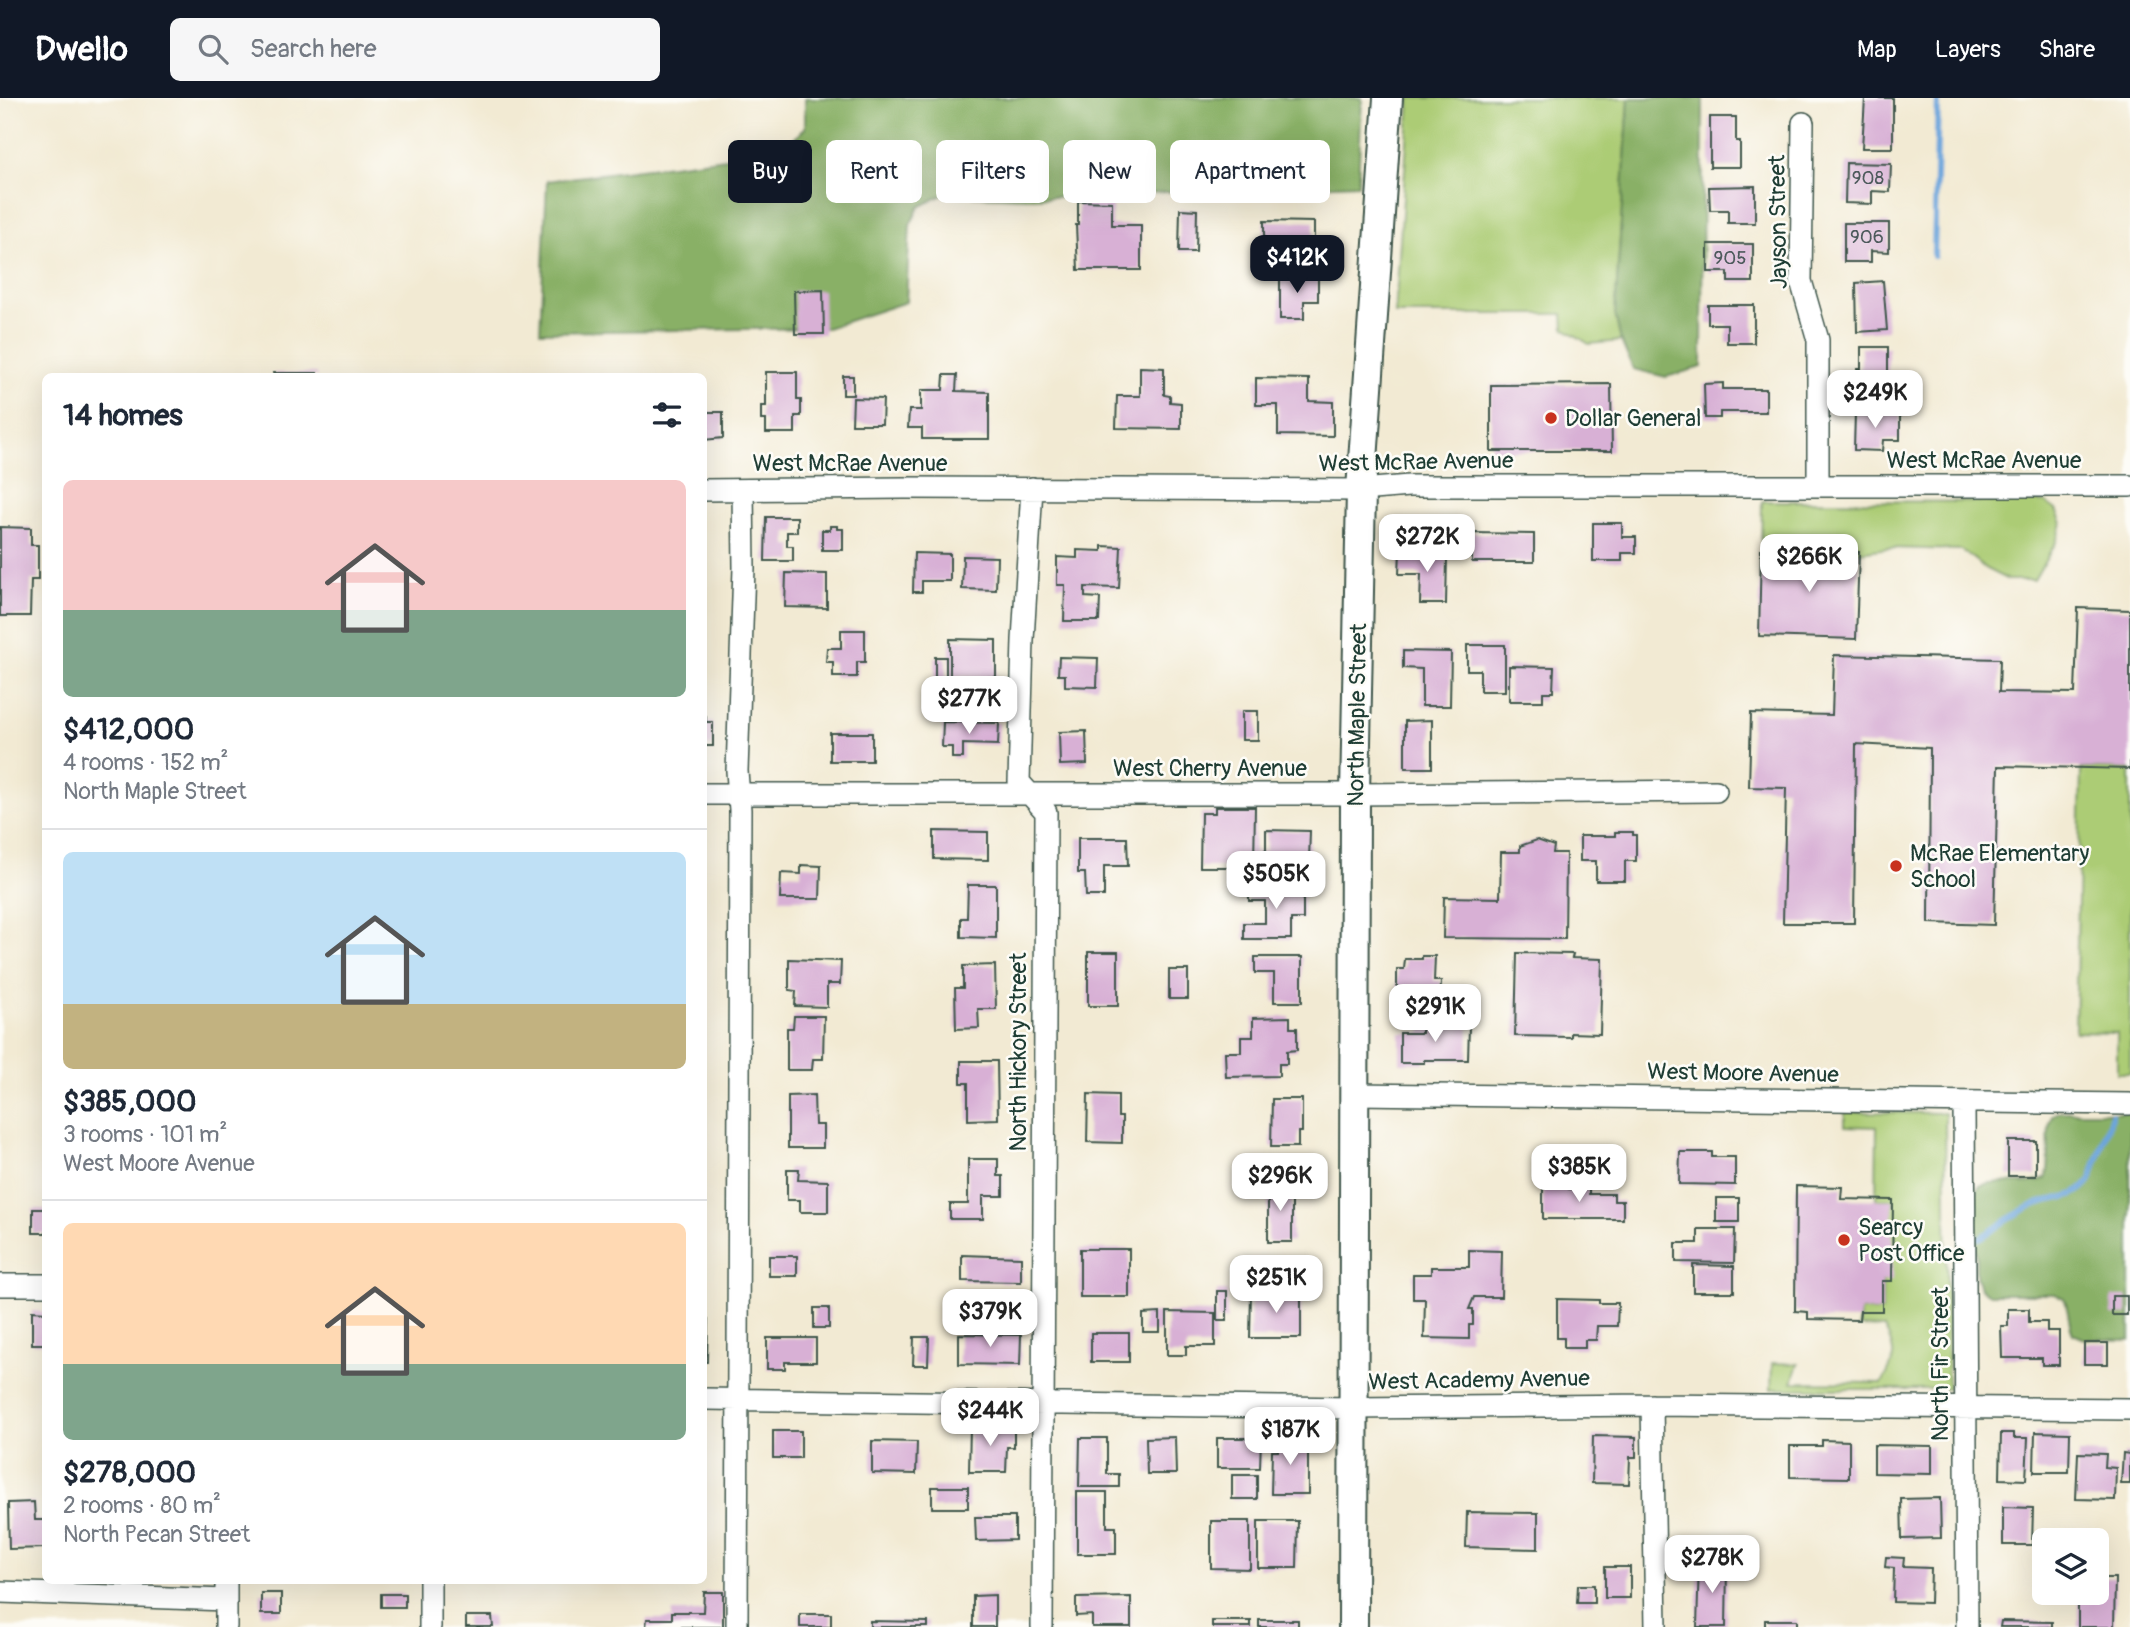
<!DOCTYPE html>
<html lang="en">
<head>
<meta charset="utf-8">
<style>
  body { margin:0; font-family:Pangolin,sans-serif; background:#f6f6f7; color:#1f2937; height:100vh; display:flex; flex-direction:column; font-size:26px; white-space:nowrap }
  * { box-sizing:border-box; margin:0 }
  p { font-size:23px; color:#747a83 }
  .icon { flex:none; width:38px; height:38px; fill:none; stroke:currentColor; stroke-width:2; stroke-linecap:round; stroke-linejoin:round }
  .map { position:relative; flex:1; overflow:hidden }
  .side { position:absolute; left:42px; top:275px; width:665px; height:1211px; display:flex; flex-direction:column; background:#fff; border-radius:10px; box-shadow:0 7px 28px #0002 }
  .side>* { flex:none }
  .banner { position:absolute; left:728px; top:42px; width:665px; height:63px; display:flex; gap:14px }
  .buttons { position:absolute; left:2032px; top:1430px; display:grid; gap:14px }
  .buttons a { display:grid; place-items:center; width:77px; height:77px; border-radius:10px; background:#fff; box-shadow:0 7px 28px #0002; font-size:35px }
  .price { position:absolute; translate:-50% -60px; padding:0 16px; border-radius:14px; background:#fff; color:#222; font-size:23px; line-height:46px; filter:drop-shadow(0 2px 4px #0008) }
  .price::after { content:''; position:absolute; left:50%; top:42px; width:21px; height:16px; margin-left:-10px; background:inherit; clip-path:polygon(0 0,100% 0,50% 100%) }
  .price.active { background:#111827; color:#fff }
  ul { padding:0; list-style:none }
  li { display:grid; align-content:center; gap:14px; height:371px; padding:0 21px }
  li+li { border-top:2px solid #e0e1e3 }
  li span { display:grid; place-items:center; height:217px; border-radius:10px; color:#555 }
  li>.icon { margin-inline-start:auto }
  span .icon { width:126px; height:126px; fill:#fffc; stroke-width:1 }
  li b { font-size:30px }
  h2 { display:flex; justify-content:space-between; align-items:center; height:84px; padding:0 21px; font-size:30px }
  .pill { padding:0 24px; border-radius:10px; background:#fff; box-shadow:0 7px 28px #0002; font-size:24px; line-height:63px }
  .pill.active { background:#111827; color:#fff }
  header { display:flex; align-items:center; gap:42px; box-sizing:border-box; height:98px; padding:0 35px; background:#111827; color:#fff }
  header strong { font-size:33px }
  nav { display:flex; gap:38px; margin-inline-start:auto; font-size:24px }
  .search { width:490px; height:63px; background:#f6f6f7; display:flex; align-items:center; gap:18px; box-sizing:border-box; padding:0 24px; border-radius:10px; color:#747a83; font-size:26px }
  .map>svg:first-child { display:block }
</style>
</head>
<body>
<header>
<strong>Dwello</strong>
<div class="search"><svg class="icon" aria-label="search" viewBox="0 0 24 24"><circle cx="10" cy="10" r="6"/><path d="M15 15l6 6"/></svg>Search here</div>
<nav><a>Map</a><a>Layers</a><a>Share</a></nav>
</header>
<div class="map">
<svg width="2130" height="1529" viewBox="0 0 2130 1529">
  <rect width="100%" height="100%" fill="#fdfcf7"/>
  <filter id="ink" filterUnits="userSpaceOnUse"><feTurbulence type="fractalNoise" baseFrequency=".0143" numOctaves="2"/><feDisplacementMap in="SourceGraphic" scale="14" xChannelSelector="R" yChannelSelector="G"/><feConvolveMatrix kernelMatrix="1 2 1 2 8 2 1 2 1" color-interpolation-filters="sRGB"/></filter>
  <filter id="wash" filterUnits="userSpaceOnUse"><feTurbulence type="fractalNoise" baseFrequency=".00686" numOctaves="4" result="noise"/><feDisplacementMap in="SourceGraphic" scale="28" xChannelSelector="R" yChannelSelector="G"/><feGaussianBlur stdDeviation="1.57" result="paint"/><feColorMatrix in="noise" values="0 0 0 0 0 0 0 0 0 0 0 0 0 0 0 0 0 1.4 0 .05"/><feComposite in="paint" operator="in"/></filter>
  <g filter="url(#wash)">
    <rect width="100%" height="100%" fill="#f2ead3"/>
    <path fill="#accc74" stroke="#668454" stroke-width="2" d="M1410 0H1629L1615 216 1621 243 1589 246 1564 230 1563 216H1395Z
      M1762 403 2045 404 2056 412 2062 425 2056 444 2034 482H2008L1986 471 1962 452 1888 450 1859 454 1761 451Z
      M2081 670 2130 671V975H2117V935L2075 934Z
      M1845 1014 1945 1015 1948 1291H1771L1772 1265 1798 1266 1792 1284 1882 1285C1896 1262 1897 1253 1884 1230L1859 1229 1860 1213H1882V1183L1893 1102H1876L1877 1029 1845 1028Z"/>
    <path fill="#89b066" stroke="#54764d" stroke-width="2" d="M805 0H1362L1358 86 1029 100 942 97 919 109 910 127 906 204 827 230 540 234 547 83 781 53 805 30Z
      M1629 0H1703L1702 269 1666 279 1633 271 1621 243 1615 216Z
      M2059 1014H2130V1242L2085 1241 2073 1236C2068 1224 2069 1212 2064 1200L2054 1196H1990L1980 1190 1976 1178V1098L1979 1088C2000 1079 2025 1090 2046 1081 2053 1061 2044 1037 2052 1017Z"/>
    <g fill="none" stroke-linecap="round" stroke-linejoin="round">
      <path stroke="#6ca5dc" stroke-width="6" d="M1934 158 1938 0
        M1980 1140C1997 1130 2014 1116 2032 1108 2054 1098 2077 1103 2091 1081L2112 1016"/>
    </g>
    <g id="blocks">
      <path fill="#d8b0d5" d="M1865 0H1893V50H1862Z
        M1710 19H1736V43H1740V69H1710Z
        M1846 65 1891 66 1890 94 1872 93V106L1845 105Z
        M1755 88V125H1728V112H1710L1709 89Z
        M1078 103 1112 104V127H1141V172H1078L1076 127H1078Z
        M1180 111 1197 112 1196 154H1179Z
        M1264 123 1314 124V148L1264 147Z
        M1844 125H1889V154L1871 153V164H1844Z
        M1708 146H1753V184H1728V174H1708Z
        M1280 177H1318V203H1304V221H1280Z
        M1883 183 1887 232 1857 234 1856 185Z
        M823 192 824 236H795L794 193Z
        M1708 207H1754V245H1727V226H1708Z
        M1861 249H1888V301H1857V271H1861Z
        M1140 269 1164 270V297L1170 298V304L1181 305V331L1116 330 1117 298H1140Z
        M766 274H797V302H801V318H795V335H766V322H761V308H766Z
        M274 275H317V278H274Z
        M944 277H957L956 293 989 294V341H922V330H908L909 312H921V292H943Z
        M843 278H853V297H843Z
        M1256 280 1309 281V303L1333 304V338L1278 337V307H1256Z
        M1723 285V291H1766V314H1720V320H1705L1704 286Z
        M1611 286 1612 353H1491V287Z
        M853 300 883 301 882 326H852Z
        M704 314H723V340L704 342Z
        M1855 314 1900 316V342H1883L1882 353 1854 352Z
        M766 419H797V434H787V448H793V463H765Z
        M1593 425H1622V439H1636V455H1622V463H1593Z
        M830 428H837V431H843V452H822V432H830Z
        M0 429 31 430V447H38V482H31L30 518H0Z
        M1472 435 1534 436V464H1472Z
        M1102 448 1121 449 1119 490 1085 489V499L1100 500 1099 523H1064L1065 487H1057V459L1077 460V452L1102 453Z
        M1761 451 1859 454 1856 541 1759 538Z
        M1400 453 1435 454V458H1447L1446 506H1420L1421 476H1399Z
        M914 455 950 456V483H922V494H913Z
        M963 458 997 459 996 492 962 491Z
        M786 475 827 476V510L785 509Z
        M2078 510 2130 512V671L1998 668 1994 827 1929 825 1930 650 1856 646 1854 825H1783L1786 690 1749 689 1751 615 1832 617 1834 557 2000 561 1999 594 2075 595Z
        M841 532H865V564H857V579H833V564H826L827 550H841Z
        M950 541 996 542V579L950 578Z
        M1467 547H1505V593H1480V572H1467Z
        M1403 553 1451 554 1450 608H1422V571L1403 570Z
        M935 559H946V581H935Z
        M1059 559 1098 560 1097 589 1065 588V577H1058Z
        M1509 568 1554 569 1553 594H1543V603H1509Z
        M1242 613H1258V642H1242Z
        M704 618H706V624H713V648H704Z
        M1432 622V670H1405V623Z
        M943 624 999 625 998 647 963 646V660H952V649H942Z
        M1086 633 1087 666 1060 667 1059 634Z
        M830 635H872V663H830Z
        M1215 709H1255L1254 767H1243V769H1200L1201 715H1215Z
        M1266 732 1310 733 1309 763 1257 762V753H1266Z
        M934 733 988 734V762L934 761Z
        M1615 734H1633V737H1636V763H1625V783H1596V763H1580V738H1615Z
        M1078 740H1127L1128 768H1104V798H1086L1085 775H1078Z
        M1537 742 1554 748 1553 755H1566L1565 841 1443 840 1444 799 1500 800 1501 754H1520V748Z
        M801 767 821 768 820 801H780L781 775 801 776Z
        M1246 769H1271V779H1246Z
        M968 787H996V840L961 839V820H967Z
        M1249 787 1303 788V821H1291V841H1244V825H1265V803H1249Z
        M1088 854H1118V908H1088Z
        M1517 855 1573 856 1572 860 1602 861 1600 936 1571 935V939L1515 938Z
        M1422 858H1435L1434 883H1441L1440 909H1397V871H1404L1405 861H1422Z
        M1255 859H1302V904H1274V875H1255Z
        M789 861 841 863 840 886H827V909L795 908 796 893 789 892Z
        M995 867 996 911H978L979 930 956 931 955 890H963V868Z
        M1169 872H1188V901H1169Z
        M794 918H824L823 961H813L812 972H787V930H793Z
        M1290 919V930H1297V952L1287 953V966H1279V978L1226 979 1225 954H1241V939H1253V920Z
        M1422 928H1469L1468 962H1424V965H1400V935H1422Z
        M961 963H997L998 1021 968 1022V985H961Z
        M1088 996 1118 997V1019H1122V1045L1087 1044Z
        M814 997 815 1027H823V1050H788V998Z
        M1272 1001H1302V1034H1298V1049H1271Z
        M2008 1043H2036V1078H2008Z
        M1680 1054H1712V1059H1735V1087L1679 1086Z
        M968 1061H998V1078H1003V1098H983V1121H950V1106H968Z
        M787 1071H799L798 1082 828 1083V1114H800V1102H787Z
        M1268 1085 1292 1086V1144H1268Z
        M1543 1086H1569V1091H1589V1096H1614V1103H1623V1121H1543Z
        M1796 1088 1842 1089 1841 1101 1893 1102 1892 1183H1882V1213H1860L1859 1222 1808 1221V1214L1795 1213Z
        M1716 1100H1739V1124H1716Z
        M33 1111H46V1135H33Z
        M1698 1131H1735L1734 1165 1676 1164V1145H1698Z
        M1080 1151H1129V1199H1080Z
        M1469 1152 1502 1153 1501 1199H1474L1469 1211H1473V1227H1469V1241L1424 1240 1425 1201H1413V1176H1431V1169H1469Z
        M962 1157 1021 1159V1184L962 1183Z
        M769 1158H797V1178H769Z
        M1693 1167 1734 1168V1194H1693Z
        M1217 1193H1227V1222H1217Z
        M1251 1193H1301V1240H1250Z
        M2112 1198H2127V1217H2112Z
        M1557 1201 1599 1202V1205H1618L1617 1228H1597L1596 1242H1585V1250H1564V1240H1557Z
        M814 1210H829V1230H814Z
        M2008 1211H2029V1224H2047V1233H2059V1267H2042V1260H2002L2001 1228H2008Z
        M32 1213 46 1214V1246H32Z
        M1167 1214 1215 1215V1248H1186V1257H1167Z
        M1160 1215V1234H1143V1216Z
        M704 1221H708L707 1264H704Z
        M1091 1235H1129V1264H1091Z
        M959 1236 1021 1237 1020 1267 959 1266Z
        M914 1239H929L928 1267H913Z
        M767 1240H816V1264H785V1271H767Z
        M2084 1245H2108V1266H2084Z
        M970 1328 1014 1329V1349H1007L1006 1374H969Z
        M773 1333H801V1360H773Z
        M2035 1334 2070 1335 2069 1374H2034Z
        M2001 1335H2014V1340H2028L2026 1382 2000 1381Z
        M1593 1338 1636 1339V1359H1630L1629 1386 1592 1385Z
        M1175 1339 1176 1376H1147L1146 1340Z
        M1278 1339H1308V1396H1271L1272 1353H1278Z
        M1080 1340H1107V1376H1119V1389H1079Z
        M1217 1340H1261L1260 1370H1217Z
        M1822 1342 1849 1343V1380L1790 1379V1348H1822Z
        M872 1343 917 1344 916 1376 872 1375Z
        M1874 1347 1932 1348V1376L1874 1375Z
        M2078 1355 2106 1356 2105 1369 2116 1370 2115 1402 2076 1401Z
        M2123 1355 2130 1356V1386H2121Z
        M1232 1377H1257V1401H1232Z
        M932 1389H968V1410H932Z
        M1077 1394H1107V1429H1116V1456H1077Z
        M1940 1400 1941 1440 1902 1441 1901 1401Z
        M34 1404 35 1422H46V1450L9 1451 8 1405Z
        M2003 1409 2033 1410 2032 1447H2003Z
        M1467 1414 1538 1415V1451L1466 1449Z
        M975 1419H1015V1442L976 1443Z
        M1211 1423H1250V1471L1211 1470Z
        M1258 1423H1298L1297 1470H1258Z
        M1886 1459 1904 1460 1903 1469 1931 1470 1930 1505 1893 1504 1894 1470 1885 1469Z
        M1699 1465 1727 1466 1726 1529H1697Z
        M1605 1469H1630V1500H1605Z
        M2096 1480H2115L2114 1529H2078V1494H2096Z
        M1578 1487H1594V1505H1577Z
        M704 1494H723V1529H646L647 1521H672V1514H703Z
        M261 1495H281V1516H261Z
        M381 1496H405V1509H381Z
        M995 1497V1529H973V1498Z
        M1131 1499V1529H1092V1517L1076 1518V1500Z
        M800 1516H831V1529H800Z
        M466 1518H492L493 1529H466Z
        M1259 1522H1298V1529H1259Z
        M1765 1522H1797V1529H1765Z
        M870 1523 928 1524V1529H870Z
        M1212 1523H1251V1529H1212Z
        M2001 1523 2052 1524V1529H2000Z"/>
    </g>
  </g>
  <g filter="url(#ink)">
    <use href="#blocks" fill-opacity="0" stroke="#3f574c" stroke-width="2"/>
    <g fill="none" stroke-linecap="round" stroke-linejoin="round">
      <defs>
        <path id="minor" d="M1803 25 1801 183 1818 242V388
          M1032 390 1023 542 1019 684 1046 714 1042 1529
          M704 392 904 390 1361 392 1409 388H2130
          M704 696H1355L1716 693
          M1355 996 2130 1006
          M1964 1004 1967 1529
          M0 1187H46
          M704 1301 1353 1310 1652 1307 2130 1311
          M1652 1307 1656 1529
          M430 1482V1529
          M0 1494 226 1502
          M226 1529V1482
          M737 1529 740 712 737 673 744 470 743 392"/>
        <path id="major" d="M1353 1529 1355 696 1361 392 1388 0"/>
      </defs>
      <use href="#minor" stroke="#3f574c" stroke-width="24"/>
      <use href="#major" stroke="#3f574c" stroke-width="32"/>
      <use href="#minor" stroke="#fff" stroke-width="21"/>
      <use href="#major" stroke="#fff" stroke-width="28"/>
    </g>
  </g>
  <g fill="#c8321e" stroke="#fdfcf7" stroke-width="2.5">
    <circle cx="1551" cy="320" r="7"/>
    <circle cx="1896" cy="768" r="7"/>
    <circle cx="1844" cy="1142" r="7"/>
  </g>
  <g text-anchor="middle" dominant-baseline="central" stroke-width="5" stroke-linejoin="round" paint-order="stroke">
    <g font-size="19" fill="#4d5a5c">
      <text x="1868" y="80">908</text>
      <text x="1867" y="139">906</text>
      <text x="1730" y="160">905</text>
    </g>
    <g font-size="23" fill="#1f3d34" stroke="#fdfcf7">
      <text transform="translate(1778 124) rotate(-91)">Jayson Street</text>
      <text x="1984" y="362">West McRae Avenue</text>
      <text transform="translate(1416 364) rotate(-1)">West McRae Avenue</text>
      <text x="850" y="365">West McRae Avenue</text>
      <text transform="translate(1357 617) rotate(-89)">North Maple Street</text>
      <text x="1210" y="670">West Cherry Avenue</text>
      <text transform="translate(1018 954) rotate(-90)">North Hickory Street</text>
      <text transform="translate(1743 975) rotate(1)">West Moore Avenue</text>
      <text transform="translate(1940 1266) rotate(-90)">North Fir Street</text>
      <text transform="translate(1479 1282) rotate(-1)">West Academy Avenue</text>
    </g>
    <g font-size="23" fill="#1f3d34" stroke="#fdfcf7" text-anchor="start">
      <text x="1565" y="320">Dollar General</text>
      <text x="1910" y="755">McRae Elementary<tspan x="1910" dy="26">School</tspan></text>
      <text x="1858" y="1129">Searcy<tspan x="1858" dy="26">Post Office</tspan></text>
    </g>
  </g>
</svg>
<div class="buttons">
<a><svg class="icon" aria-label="layers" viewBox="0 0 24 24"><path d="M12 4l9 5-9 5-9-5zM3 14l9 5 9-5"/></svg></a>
</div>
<b class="price active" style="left:1297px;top:197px">$412K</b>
<b class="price" style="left:1875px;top:332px">$249K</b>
<b class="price" style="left:1427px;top:476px">$272K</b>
<b class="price" style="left:1809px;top:496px">$266K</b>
<b class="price" style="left:969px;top:638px">$277K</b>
<b class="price" style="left:1276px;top:813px">$505K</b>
<b class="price" style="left:1435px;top:946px">$291K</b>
<b class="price" style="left:1579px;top:1106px">$385K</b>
<b class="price" style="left:1280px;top:1115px">$296K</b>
<b class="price" style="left:1276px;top:1217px">$251K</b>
<b class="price" style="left:990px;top:1251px">$379K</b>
<b class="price" style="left:990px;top:1350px">$244K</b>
<b class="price" style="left:1290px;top:1369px">$187K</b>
<b class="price" style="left:1712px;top:1497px">$278K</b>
<div class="banner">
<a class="pill active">Buy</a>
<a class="pill">Rent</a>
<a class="pill">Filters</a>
<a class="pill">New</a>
<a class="pill">Apartment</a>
</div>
<section class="side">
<h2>14 homes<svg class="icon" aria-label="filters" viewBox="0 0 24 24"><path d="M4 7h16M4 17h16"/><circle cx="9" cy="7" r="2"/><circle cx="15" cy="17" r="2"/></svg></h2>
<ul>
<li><span style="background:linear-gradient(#f6c9c9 60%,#7fa58c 0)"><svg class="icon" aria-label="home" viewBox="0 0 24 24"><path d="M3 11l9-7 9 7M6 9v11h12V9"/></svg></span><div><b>$412,000</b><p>4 rooms · 152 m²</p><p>North Maple Street</p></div></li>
<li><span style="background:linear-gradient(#bfe0f5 70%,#c2b280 0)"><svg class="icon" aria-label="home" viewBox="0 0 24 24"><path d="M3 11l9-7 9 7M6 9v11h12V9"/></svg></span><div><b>$385,000</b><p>3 rooms · 101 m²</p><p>West Moore Avenue</p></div></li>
<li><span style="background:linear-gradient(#ffd9b3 65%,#7fa58c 0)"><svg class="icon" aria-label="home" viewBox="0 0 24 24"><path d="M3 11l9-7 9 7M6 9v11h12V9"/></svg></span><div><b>$278,000</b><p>2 rooms · 80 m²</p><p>North Pecan Street</p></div></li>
</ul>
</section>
</div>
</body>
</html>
